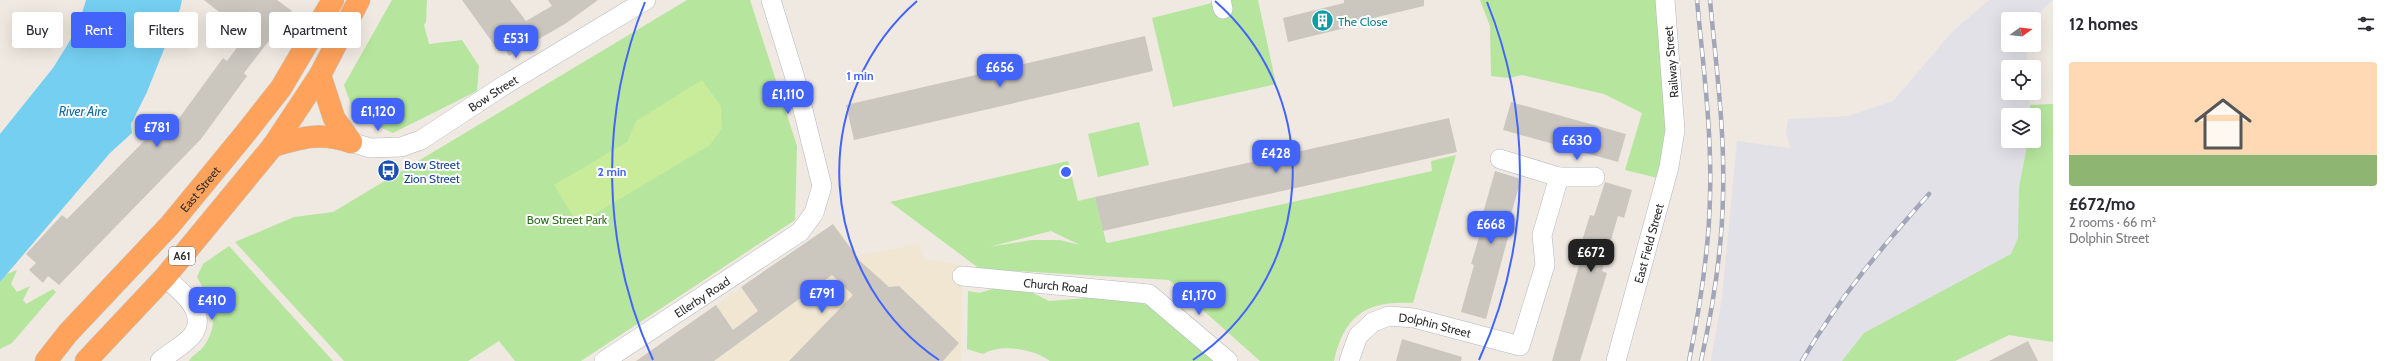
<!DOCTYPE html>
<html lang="en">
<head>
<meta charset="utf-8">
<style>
  body { margin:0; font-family:Cabin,sans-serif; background:#f2f2f3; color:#2b2b33; height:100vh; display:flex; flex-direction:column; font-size:15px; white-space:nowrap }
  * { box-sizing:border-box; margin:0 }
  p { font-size:13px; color:#7c7c81 }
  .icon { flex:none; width:22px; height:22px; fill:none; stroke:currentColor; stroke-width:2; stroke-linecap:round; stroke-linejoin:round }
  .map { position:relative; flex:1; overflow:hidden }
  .panel { display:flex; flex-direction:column; background:#fff; width:340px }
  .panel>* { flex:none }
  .top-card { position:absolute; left:12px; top:12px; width:380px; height:36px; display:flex; gap:8px }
  .needle { width:26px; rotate:75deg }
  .fabs { position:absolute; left:2001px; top:12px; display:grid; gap:8px }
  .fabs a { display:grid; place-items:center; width:40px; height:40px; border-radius:4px; background:#fff; box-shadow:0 4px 16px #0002; font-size:20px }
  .price { position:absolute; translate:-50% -34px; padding:0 9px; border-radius:8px; background:#4264fb; color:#fff; font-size:13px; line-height:26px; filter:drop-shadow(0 1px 2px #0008) }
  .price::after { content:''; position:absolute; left:50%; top:24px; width:12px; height:9px; margin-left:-6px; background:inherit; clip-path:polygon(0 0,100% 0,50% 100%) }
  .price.on { background:#222; color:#fff }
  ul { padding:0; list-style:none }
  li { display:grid; align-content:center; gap:8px; height:212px; padding:0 16px }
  li span { display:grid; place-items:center; height:124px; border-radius:4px; color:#555 }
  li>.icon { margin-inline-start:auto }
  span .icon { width:72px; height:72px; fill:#fffc; stroke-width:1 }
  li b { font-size:17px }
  h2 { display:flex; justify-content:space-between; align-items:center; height:48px; padding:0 16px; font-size:17px }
  .pill { padding:0 14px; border-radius:4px; background:#fff; box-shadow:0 4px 16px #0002; font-size:14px; line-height:36px }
  .pill.on { background:#4264fb; color:#fff }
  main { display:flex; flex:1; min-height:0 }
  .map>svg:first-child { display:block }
</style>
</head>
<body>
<main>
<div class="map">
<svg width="2053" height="361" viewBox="0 0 2053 361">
  <rect width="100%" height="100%" fill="#efe9e1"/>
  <path fill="#e3e1e8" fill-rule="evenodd" d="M1989 0H2053L2038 14 2034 23V19H2008V45H2026L2028 67H2008V93H2029L2030 105 2053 104V342L2009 335 1955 361H1711L1722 297 1737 141 1790 148 1786 133 1788 119 1848 116 1893 101 1953 31ZM2008 115H2034V141H2008Z"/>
  <path fill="#f0e6d1" d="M833 224 857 256 919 244 924 259 962 265 961 361H636Z"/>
  <path fill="#b6e59e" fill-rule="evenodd" d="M392 0H427L426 22 424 25 429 44 462 40 479 66 477 91 393 133 355 116 344 85Z
    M687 0H750L797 146 795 220 581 361H515L499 341 468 361H344L235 242 294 217 333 212Z
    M1215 0H1258L1276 84 1173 107 1152 18 1212 3Z
    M1480 0H1665L1666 180 1625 170 1642 113 1604 94 1522 75 1509 78 1491 76 1490 26Z
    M2053 104V342L2009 335 1955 361H1842L1864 333 2011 254 2018 238 2019 187 2028 141H2034V115H2030V105Z
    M1139 122 1149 165 1098 177 1088 134Z
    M1456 155 1413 303C1367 300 1344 315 1334 361H1260L1169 280 980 269 890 202 1068 161 1078 201 1095 197 1106 242 1108 243 1432 171 1431 161ZM1051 231 1080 245 1060 240H1032L989 247Z
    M229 246 333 361H189C193 354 200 352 204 346 222 320 210 301 197 277L203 264Z
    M17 270 11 284 17 292 30 286 23 300 26 304 53 289 56 292 12 343 0 349V282L7 274Z
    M996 288 1031 292 1049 301 1099 297 1132 300 1150 306 1218 361H1050C1034 349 1001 343 983 354L967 349 968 291 979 293Z"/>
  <path fill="#c9ec9a" d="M702 80 721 106 722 128 710 145 578 224 554 185 627 142 636 121Z"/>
  <path fill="#75cff0" d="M86 0H182L180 9 147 92 131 124 132 133 110 153 0 282V134L53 68 68 44 78 26Z"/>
  <path fill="#cbc7bf" d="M204 0H277L292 11 244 73 247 76 201 139 59 285 48 276 43 283 29 270 36 263 26 254 62 215 67 219 161 124 169 132 223 58 227 61 247 34Z
    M462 0H510L526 21 552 6 548 0H598L565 24 509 56 500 42 495 46Z
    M1344 0H1424V6L1348 24 1349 27 1288 42 1283 18 1344 3Z
    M1145 36 1153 71 854 140 846 105Z
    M1511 102 1626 134 1618 162 1503 130Z
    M1449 118 1457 152 1103 231 1095 197Z
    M1495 171 1521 179 1507 229 1510 230 1486 319 1461 312 1474 265 1471 264 1486 214 1483 213Z
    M1605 182 1632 190 1624 218 1618 216 1602 271 1607 273 1580 361H1552L1581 258 1577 257 1590 215 1594 216Z
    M833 224 860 261 889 287 899 286 959 343 943 361H789L853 295 832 275 714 361H636L716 305 733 330 758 311 741 287Z
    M1402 339 1462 357 1461 361H1396Z
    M2028 341 2038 361H1989Z"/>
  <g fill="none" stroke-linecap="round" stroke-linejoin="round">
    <defs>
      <g id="street">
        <path d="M1221 0 1223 9"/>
        <path id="s1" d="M351 142 370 148 401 147 421 140 503 86 646 0"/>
        <path d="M1559 177H1595"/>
        <path id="s2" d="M962 276 1149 294 1228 361"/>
        <path d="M160 361C170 352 187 344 194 333 207 310 179 290 165 277"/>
        <path id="s3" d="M604 361 800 232 814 213 822 186 795 78 771 0"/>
        <path id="s4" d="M1349 361 1358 336 1373 322 1389 316 1414 318 1520 346 1545 265 1542 235 1559 177 1500 159"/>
        <path id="s5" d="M1616 361 1669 167 1675 130 1665 0"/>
      </g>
      <g id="highway">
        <path d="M320 75 334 118 351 142"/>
        <path d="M273 146C303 137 321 132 351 142"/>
        <path id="s6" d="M46 361 68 333 170 225 244 135 281 88 333 0"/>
        <path d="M86 361 165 277 273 146 320 75 359 0"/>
      </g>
    </defs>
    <use href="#street" stroke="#b4b7c1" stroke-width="20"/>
    <use href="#highway" stroke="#c9c9c9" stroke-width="23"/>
    <use href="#street" stroke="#fff" stroke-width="19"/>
    <use href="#highway" stroke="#ffa35c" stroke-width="22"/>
    <defs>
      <path id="rail" d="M1689 361C1700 307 1709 252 1710 196 1712 131 1703 65 1697 0
        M1701 361C1713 307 1722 252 1723 196 1725 131 1716 65 1710 0
        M1802 361C1839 298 1881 248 1929 194"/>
    </defs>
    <use href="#rail" stroke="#a3a6b8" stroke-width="4.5"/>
    <use href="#rail" stroke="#fff" stroke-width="3" stroke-dasharray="9" stroke-linecap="butt"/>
  </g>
  <g fill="none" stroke="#4264fb" stroke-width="2">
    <path d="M939 360A227 227 0 0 1 917 1M1215 1A227 227 0 0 1 1193 360"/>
    <path d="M653 360A454 454 0 0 1 645 2M1487 2A454 454 0 0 1 1479 360"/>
  </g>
  <defs>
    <symbol id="building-disc" viewBox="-11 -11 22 22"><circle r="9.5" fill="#0f9aa8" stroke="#fff"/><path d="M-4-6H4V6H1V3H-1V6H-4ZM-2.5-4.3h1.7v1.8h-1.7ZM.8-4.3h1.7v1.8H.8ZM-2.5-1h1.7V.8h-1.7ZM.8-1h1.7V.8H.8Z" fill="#fff"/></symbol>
    <symbol id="bus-disc" viewBox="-11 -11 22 22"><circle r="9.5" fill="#1a4fb4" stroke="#fff"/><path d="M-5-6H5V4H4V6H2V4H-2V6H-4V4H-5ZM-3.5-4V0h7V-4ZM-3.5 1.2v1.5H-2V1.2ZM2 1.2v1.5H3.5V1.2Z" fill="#fff"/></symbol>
  </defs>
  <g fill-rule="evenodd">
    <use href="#building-disc" x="1310" y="8" width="25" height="25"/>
    <use href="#bus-disc" x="376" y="158" width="25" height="25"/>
  </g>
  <g text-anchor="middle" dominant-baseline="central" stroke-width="4" stroke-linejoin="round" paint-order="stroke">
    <rect fill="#fff" stroke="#6d6d6d" stroke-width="1" x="169" y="247" width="26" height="18" rx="3"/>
    <g font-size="11" font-weight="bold" fill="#2e2e2e">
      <text x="182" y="256">A61</text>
    </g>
    <g font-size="12" fill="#0d838f" stroke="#fff" text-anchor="start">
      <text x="1338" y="21">The Close</text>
    </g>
    <g font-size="12" fill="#2e2e2e" stroke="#fff">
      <text transform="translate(1671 62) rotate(-95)">Railway Street</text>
      <text stroke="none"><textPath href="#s1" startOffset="158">Bow Street</textPath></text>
      <text stroke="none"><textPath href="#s6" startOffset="231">East Street</textPath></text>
      <text stroke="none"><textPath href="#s5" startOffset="122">East Field Street</textPath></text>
      <text stroke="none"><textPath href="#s2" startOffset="94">Church Road</textPath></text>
      <text stroke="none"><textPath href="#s3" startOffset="117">Ellerby Road</textPath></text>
      <text stroke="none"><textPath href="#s4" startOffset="111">Dolphin Street</textPath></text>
    </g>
    <g font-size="12" fill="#164399" stroke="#fff" text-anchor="start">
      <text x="404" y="164">Bow Street<tspan x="404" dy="14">Zion Street</tspan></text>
    </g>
    <g font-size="12" fill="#2c6e1b" stroke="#fff">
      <text x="567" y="219">Bow Street Park</text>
    </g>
    <g font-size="13" font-style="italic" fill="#0d6fa3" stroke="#fff">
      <text x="83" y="111">River Aire</text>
    </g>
  </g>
  <circle cx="1066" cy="172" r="6" fill="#4264fb" stroke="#fff" stroke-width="2"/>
  <g font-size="12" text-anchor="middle" font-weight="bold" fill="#4264fb" stroke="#fff" stroke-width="4" stroke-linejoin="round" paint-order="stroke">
    <text x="860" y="80">1 min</text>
    <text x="612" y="176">2 min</text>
  </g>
</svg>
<div class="fabs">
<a><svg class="needle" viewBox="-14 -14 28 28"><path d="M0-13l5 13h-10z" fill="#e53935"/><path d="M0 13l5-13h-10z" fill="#7c7c81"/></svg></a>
<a><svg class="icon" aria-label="locate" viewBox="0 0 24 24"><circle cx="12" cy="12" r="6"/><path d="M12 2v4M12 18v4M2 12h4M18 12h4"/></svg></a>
<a><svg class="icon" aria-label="layers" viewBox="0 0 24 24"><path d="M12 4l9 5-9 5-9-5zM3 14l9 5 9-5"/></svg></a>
</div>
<b class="price" style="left:516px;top:59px">£531</b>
<b class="price" style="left:1000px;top:88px">£656</b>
<b class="price" style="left:788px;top:115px">£1,110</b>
<b class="price" style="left:378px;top:132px">£1,120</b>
<b class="price" style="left:157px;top:148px">£781</b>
<b class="price" style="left:1577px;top:161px">£630</b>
<b class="price" style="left:1276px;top:174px">£428</b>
<b class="price" style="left:1491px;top:245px">£668</b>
<b class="price on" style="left:1591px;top:273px">£672</b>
<b class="price" style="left:822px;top:314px">£791</b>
<b class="price" style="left:1199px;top:316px">£1,170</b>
<b class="price" style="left:212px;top:321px">£410</b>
<div class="top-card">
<a class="pill">Buy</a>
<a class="pill on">Rent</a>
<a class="pill">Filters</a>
<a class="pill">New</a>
<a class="pill">Apartment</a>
</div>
</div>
<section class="panel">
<h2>12 homes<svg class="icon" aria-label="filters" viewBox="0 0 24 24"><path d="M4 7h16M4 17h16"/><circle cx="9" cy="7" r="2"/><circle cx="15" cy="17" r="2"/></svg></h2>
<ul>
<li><span style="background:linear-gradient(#ffd9b3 75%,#8fb573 0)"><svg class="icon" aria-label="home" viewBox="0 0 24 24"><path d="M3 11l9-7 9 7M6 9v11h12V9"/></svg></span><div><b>£672/mo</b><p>2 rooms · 66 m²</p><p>Dolphin Street</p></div></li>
</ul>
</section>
</main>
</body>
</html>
